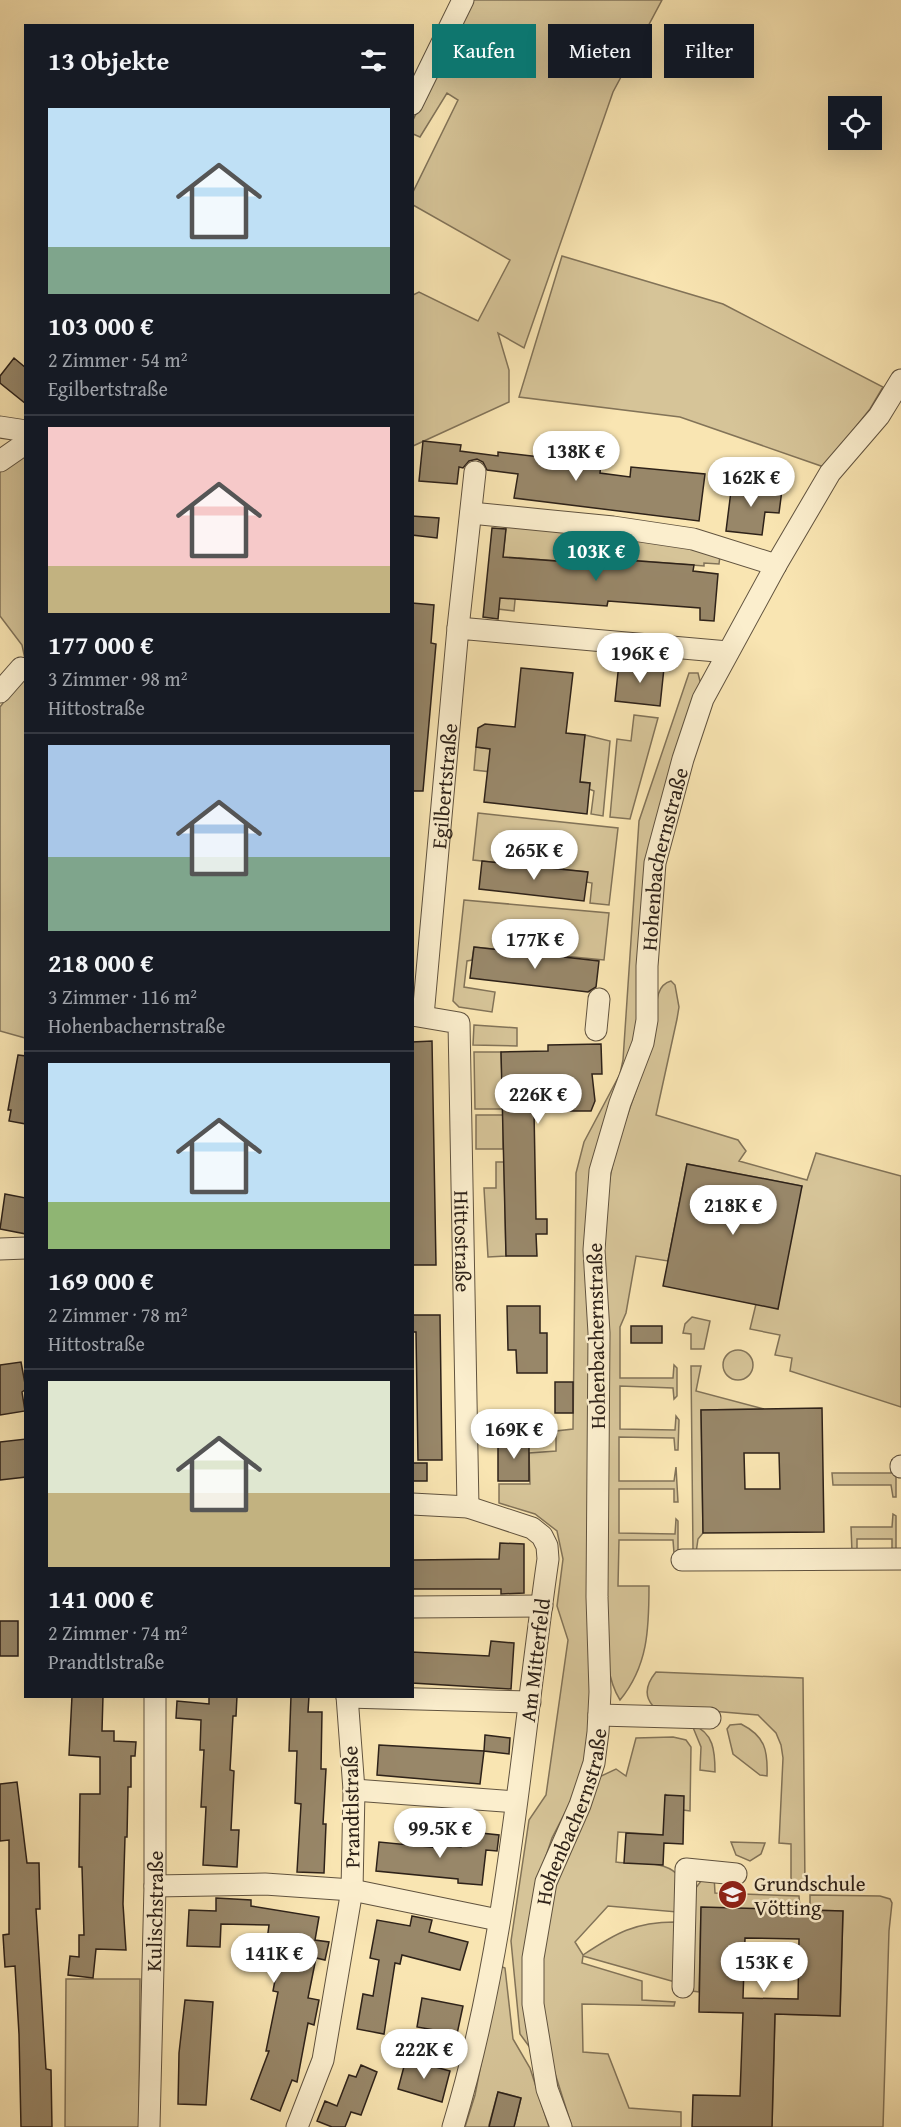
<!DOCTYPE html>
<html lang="de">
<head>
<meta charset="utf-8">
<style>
  body { margin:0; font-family:"Gentium Book Plus",serif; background:#20242c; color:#f1f3f6; height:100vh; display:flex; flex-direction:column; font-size:22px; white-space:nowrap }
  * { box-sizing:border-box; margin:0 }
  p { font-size:20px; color:#9ea1a6 }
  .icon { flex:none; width:33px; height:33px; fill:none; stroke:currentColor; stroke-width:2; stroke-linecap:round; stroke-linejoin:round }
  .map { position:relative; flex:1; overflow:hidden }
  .drawer { position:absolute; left:24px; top:24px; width:390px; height:1674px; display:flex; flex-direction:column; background:#171b24; border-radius:0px; box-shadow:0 6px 24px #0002 }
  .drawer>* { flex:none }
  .guide { position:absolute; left:432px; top:24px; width:378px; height:54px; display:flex; gap:12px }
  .buttons { position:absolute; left:828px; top:96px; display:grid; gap:12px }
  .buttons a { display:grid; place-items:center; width:54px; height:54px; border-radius:0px; background:#171b24; box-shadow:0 6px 24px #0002; font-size:30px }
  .price { position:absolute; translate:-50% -51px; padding:0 14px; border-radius:21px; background:#fff; color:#222; font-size:20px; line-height:39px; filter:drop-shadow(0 2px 3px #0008) }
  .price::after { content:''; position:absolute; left:50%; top:36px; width:18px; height:14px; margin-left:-9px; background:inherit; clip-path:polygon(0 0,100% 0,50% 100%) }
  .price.selected { background:#0f766e; color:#fff }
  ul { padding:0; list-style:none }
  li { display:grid; align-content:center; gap:12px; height:318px; padding:0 24px }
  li+li { border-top:2px solid #363941 }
  li span { display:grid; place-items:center; height:186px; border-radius:0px; color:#555 }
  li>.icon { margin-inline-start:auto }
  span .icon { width:108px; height:108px; fill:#fffc; stroke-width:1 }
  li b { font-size:26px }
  h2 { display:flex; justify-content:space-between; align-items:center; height:72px; padding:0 24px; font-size:26px }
  .pill { padding:0 21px; border-radius:0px; background:#171b24; box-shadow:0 6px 24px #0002; font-size:21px; line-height:54px }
  .pill.selected { background:#0f766e; color:#fff }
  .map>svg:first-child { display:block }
</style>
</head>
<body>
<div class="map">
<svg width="901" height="2127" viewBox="0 0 901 2127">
  <rect width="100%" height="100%" fill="#f9e5b2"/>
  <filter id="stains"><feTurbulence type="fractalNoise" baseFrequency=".00333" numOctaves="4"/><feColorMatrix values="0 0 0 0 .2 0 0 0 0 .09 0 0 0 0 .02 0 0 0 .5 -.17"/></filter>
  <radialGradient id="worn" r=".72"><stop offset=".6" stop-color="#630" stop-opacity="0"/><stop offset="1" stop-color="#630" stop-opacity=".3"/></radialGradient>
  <path fill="#d6c498" stroke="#827358" stroke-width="1.5" d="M472 0H662L613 92 524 348 498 333 509 370V402L413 446V295L419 292 478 321 510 260 413 205V192L458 100 447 93 420 137 413 134 412 122Z
    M562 256 723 304 883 387 870 409 824 467 680 417 519 397Z
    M25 451V659L22 645 0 616V470Z
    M506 526 611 536 610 565 519 558 514 611 498 609Z
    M617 532 658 538 720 556 719 564 704 563V566L616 559Z
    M25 666V1038L0 1031V707L19 682Z
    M689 673H698L701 685 686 723 637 1040 602 1127 591 1329V1682L587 1755 570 1803 552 1838 541 1871 531 2049 520 2034 511 1941 529 1820 546 1795 568 1640 557 1606 563 1559 557 1531 535 1514 499 1503V1484H530L529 1453 556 1451V1431L573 1429 576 1173 584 1142 620 1074 623 1060 639 821Z
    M634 715 658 718 630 819 610 817 617 739 631 741Z
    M585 735 610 741 603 816 591 814 594 791 589 789 590 783 474 770 476 747 582 759Z
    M478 813 618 828 609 905 590 903 592 883 586 882 587 872 473 860Z
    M464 900 609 913 604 960 474 947 472 960 467 961 464 987 495 992 492 1012 459 1007 453 1001Z
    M671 981 675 985 679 1007 677 1019 656 1115 738 1140 746 1151 739 1161 807 1180 816 1153 901 1176V1407L790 1371 792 1358 775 1355 780 1335 750 1329 756 1304 802 1186 687 1164 668 1261 636 1256 626 1313 620 1327V1378H673L674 1365 677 1368V1396L674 1399 673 1388 620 1386V1429L675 1430 676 1416 679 1420 678 1450H675L674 1438 619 1437V1481H674L676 1467 678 1502H674V1489H619V1533L675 1534 676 1519 678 1521V1553H674L673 1540H619L618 1586H649C649 1629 648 1666 620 1700 604 1674 607 1642 606 1612 603 1553 603 1494 603 1435 603 1352 599 1268 609 1185 616 1131 644 1082 654 1029 658 1013 652 986 671 981Z
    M474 1025 517 1028V1046L473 1045Z
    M474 1052H501L503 1109H475Z
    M476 1115H503V1149H476Z
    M496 1162H504L506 1256 488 1257 484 1188H496Z
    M692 1317 710 1321 704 1349H691V1334L683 1333 685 1324Z
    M723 1365a15 15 0 1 1 30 0a15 15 0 1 1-30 0Z
    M691 1366H701L696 1391 764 1409 701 1410 703 1533 698 1539 696 1553 693 1551Z
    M892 1460 896 1461V1497H893L891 1485H833L832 1473H891Z
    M893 1514 896 1516V1554H892V1539H857V1552H852L851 1527H892Z
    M656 1672 803 1678 805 1887 791 1886V1844L779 1843 783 1758 781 1745 776 1733 758 1715 653 1706C643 1695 647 1683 656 1672Z
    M741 1724C765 1736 768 1750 767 1776L760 1775 733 1754 727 1729 730 1725Z
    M692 1725C714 1732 715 1752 715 1772L700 1770 701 1747Z
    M673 1737 686 1740 691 1747 690 1811 683 1810 666 1795 665 1835 618 1832 616 1862C635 1865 662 1859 677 1874V1912L608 1906 575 1942 583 1955C616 1933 635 1922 675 1922V1982L583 1956 582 1963 642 1981V2000L675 2002 674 2006 582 2004 583 2052 608 2054 629 2108 681 2112V2127H572L552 2064 544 2016 540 1967 554 1886 599 1777 616 1769 626 1776 636 1738Z
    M731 1842 765 1843 761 1854 750 1861 736 1855Z
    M714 1875 715 1893 799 1896 800 1910 701 1908 699 1992 692 1991 695 1889 701 1881Z
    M810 1895 880 1896 890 1899 892 1903 889 1931 883 2127H772L775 2014 840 2016 843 1911 810 1910Z
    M500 1966 505 1968 513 2039 530 2068 549 2127H514L521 2098 498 2092 489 2125 495 2127H465L475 2095Z
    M66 1979H140L139 2127H65Z"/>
  <path fill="#988769" stroke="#2e2219" stroke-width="1.5" fill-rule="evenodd" d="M14 358 26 368V404L0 383V376Z
    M423 441 461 445 460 451 498 456V452L601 464 600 473 630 477 631 467 705 474 699 521 514 498 518 474 487 470 483 462 477 459 469 461 463 468 459 467 457 484 419 481Z
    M732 483 782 490 779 513 765 512 762 535 726 531Z
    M412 516 439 518 437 538 412 535Z
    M492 528 506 529 503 557 610 565 611 559 694 565 693 571 718 574 714 621 700 620V608L608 601 607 606 500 598 498 619 483 617Z
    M412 603 434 605 431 643 436 644 423 791H412Z
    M619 663 664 668 660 706 615 701Z
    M521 668 573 673 566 733 585 735 580 782 590 783 587 814 484 802 490 749 476 747 478 728 485 724 515 727Z
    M482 861 588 872 584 901 479 889Z
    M474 947 599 961 596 987 588 992 470 978Z
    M432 1041 436 1265H412V1042Z
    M601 1044 602 1074H592L595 1101 591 1111H534L536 1219H547V1234H536L537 1256H506L501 1052 548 1051V1045Z
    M18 1055 26 1056V1124L9 1121 11 1110H8Z
    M687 1164 802 1186 778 1309 663 1286Z
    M5 1194 26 1198V1234L0 1229Z
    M507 1306H540V1333H547V1373H517L516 1350H508Z
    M412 1315H440L442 1460H418L416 1332H412Z
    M631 1326H662V1343H631Z
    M21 1362 26 1389 22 1392 25 1411 0 1415V1365Z
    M555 1382H573V1413H555Z
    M822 1408 824 1532 703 1533 701 1410ZM744 1453H779L780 1489H745Z
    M498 1438H529V1481H498Z
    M26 1439V1477L0 1480V1442Z
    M412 1463H427V1481H412Z
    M500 1543 524 1544V1593L501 1594V1589H412V1560L499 1559Z
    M0 1621H18V1656H0Z
    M491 1641 514 1643 511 1689 412 1683V1652L489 1656Z
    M72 1696H103L102 1731H114V1741L136 1742 135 1756H131V1787H128L127 1837H125L123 1904 126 1950 96 1949 93 1978 68 1975 70 1956 79 1957V1935H84L82 1867H79L80 1794H100V1757L69 1755Z
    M209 1696H237L236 1716H233L230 1770 234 1771 231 1830H239L237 1867 203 1865 206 1807H201L204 1750H200L201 1720 176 1718 177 1701 209 1704Z
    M291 1696H309L308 1712H322L321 1769H326L323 1824H326L324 1873 297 1872 301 1804 295 1803 297 1751H289Z
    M485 1735 510 1738 509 1754 484 1751Z
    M379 1745 484 1751 480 1784 377 1775Z
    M17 1782 27 1863H39L40 1909H36L46 2069 51 2070 52 2127H21L19 2034 15 1966 5 1967 3 1935 9 1934V1840L0 1841V1784Z
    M665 1795 684 1796 683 1844 664 1843 663 1865 624 1863 626 1833 663 1835Z
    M462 1831 499 1835 497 1851 486 1850 482 1885 458 1883V1879L376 1871 379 1842 440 1848 441 1845 461 1847Z
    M216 1898 251 1900V1906L319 1917 315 1940 329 1942 325 1960 316 1958 308 1998 319 2000 314 2025 308 2023 297 2082 292 2080 280 2111 251 2099 269 2051H266L278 1992 273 1991 282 1943 267 1940 269 1925 221 1924 220 1947 187 1946 189 1910 216 1911Z
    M701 1907 843 1911 840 2016 775 2014 772 2127H692L693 2095 740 2096 743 2013 699 2012ZM745 1938 799 1939 798 1999 743 1998Z
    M412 1916 432 1920 429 1932 468 1942 460 1970 402 1955 400 1964 395 1963 384 2034 357 2029 363 1994 373 1996 379 1960 370 1958 377 1920 410 1926Z
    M422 1998 463 2006 457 2034 417 2027Z
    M185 2000 213 2002 206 2105 178 2104 179 2053Z
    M449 2036 463 2041 458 2060 443 2055Z
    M406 2059 450 2071 442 2102 398 2089Z
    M361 2065 377 2072 361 2115 351 2112 345 2127H332L317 2121 325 2101 337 2106 349 2075 356 2077Z
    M498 2092 521 2098 514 2127H489Z"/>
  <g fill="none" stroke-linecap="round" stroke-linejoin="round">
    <defs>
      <g id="minor">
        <path d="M412 104 463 0"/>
        <path d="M0 427 26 431"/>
        <path d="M0 461 26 443"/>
        <path d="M471 513 613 527 693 539 776 565"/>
        <path d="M458 628 475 472"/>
        <path d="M0 692 21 668"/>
        <path id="s1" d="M412 1015 459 1023 468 1507"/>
        <path id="s2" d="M423 1016 458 628 728 652"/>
        <path d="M596 1030 599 999"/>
        <path d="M0 1249 26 1248"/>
        <path d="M901 1467V1466"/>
        <path d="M412 1504 468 1507 532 1528 542 1536 547 1546 548 1559C521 1745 508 1947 453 2127"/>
        <path d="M682 1560 901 1559"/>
        <path d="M412 1607 542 1606"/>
        <path d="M347 1697 530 1702"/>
        <path d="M599 1715 710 1718"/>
        <path d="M354 1790 516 1802"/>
        <path d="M155 1886 265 1884 352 1890 498 1920"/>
        <path d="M683 1987 686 1869 736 1874"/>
        <path id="s3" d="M149 2127 155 1886V1696"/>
        <path d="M297 2127 323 2060 352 1890 354 1790 347 1696"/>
        <path id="s4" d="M561 2127 547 2089 533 2004V1958L546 1882 580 1805 594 1763 598 1732 600 1692 597 1597 599 1333 594 1250 600 1171 620 1103 643 1043 647 1020V966L655 863 683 759 703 699 776 565 830 473 879 416 901 380"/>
      </g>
    </defs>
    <use href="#minor" stroke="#61533f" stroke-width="23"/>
    <use href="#minor" stroke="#fbeecd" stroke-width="21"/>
  </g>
  <defs>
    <symbol id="school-disc" viewBox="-11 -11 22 22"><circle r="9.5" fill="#8f2418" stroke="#fbeecd"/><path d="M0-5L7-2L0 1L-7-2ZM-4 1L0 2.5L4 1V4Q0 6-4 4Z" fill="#fff"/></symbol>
  </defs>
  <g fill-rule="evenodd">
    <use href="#school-disc" x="716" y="1878" width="33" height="33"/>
  </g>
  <g text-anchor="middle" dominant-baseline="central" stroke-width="5" stroke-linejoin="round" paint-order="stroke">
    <g font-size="21" fill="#2e2219" stroke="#fbeecd">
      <text stroke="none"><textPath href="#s2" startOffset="231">Egilbertstraße</textPath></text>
      <text stroke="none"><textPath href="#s4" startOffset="1292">Hohenbachernstraße</textPath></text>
      <text stroke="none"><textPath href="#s1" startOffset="266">Hittostraße</textPath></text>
      <text transform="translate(596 1336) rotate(-91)">Hohenbachernstraße</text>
      <text transform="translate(535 1660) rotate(-83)">Am Mitterfeld</text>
      <text transform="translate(351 1807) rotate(-91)">Prandtlstraße</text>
      <text stroke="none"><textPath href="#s4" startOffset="320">Hohenbachernstraße</textPath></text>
      <text stroke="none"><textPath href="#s3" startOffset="216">Kulischstraße</textPath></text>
    </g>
    <g font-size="21" fill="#2e2219" stroke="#fbeecd" text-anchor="start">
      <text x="754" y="1883">Grundschule<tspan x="754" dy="24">Vötting</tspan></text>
    </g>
  </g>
  <rect width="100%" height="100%" filter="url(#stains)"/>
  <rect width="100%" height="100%" fill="url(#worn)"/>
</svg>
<div class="buttons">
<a><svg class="icon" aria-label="locate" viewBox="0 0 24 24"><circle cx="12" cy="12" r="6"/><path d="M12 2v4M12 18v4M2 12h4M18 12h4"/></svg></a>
</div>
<b class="price" style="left:576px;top:482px">138K €</b>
<b class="price" style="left:751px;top:508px">162K €</b>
<b class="price selected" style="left:596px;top:582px">103K €</b>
<b class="price" style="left:640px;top:684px">196K €</b>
<b class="price" style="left:534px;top:881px">265K €</b>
<b class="price" style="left:535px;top:970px">177K €</b>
<b class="price" style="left:538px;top:1125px">226K €</b>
<b class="price" style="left:733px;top:1236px">218K €</b>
<b class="price" style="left:514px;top:1460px">169K €</b>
<b class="price" style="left:440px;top:1859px">99.5K €</b>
<b class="price" style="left:274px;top:1984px">141K €</b>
<b class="price" style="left:764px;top:1993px">153K €</b>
<b class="price" style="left:424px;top:2080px">222K €</b>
<div class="guide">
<a class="pill selected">Kaufen</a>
<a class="pill">Mieten</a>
<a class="pill">Filter</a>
</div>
<section class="drawer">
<h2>13 Objekte<svg class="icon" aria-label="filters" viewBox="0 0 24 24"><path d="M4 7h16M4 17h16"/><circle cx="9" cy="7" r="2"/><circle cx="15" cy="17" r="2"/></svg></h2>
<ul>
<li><span style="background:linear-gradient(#bfe0f5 75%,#7fa58c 0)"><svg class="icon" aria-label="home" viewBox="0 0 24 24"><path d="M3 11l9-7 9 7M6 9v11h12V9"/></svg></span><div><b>103 000 €</b><p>2 Zimmer · 54 m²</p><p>Egilbertstraße</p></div></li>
<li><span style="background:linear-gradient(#f6c9c9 75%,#c2b280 0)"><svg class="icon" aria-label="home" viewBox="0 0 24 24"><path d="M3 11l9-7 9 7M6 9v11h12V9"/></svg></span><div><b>177 000 €</b><p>3 Zimmer · 98 m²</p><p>Hittostraße</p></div></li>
<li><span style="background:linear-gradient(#a9c7e8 60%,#7fa58c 0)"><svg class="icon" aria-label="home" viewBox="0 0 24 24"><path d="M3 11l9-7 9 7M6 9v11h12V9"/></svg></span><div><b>218 000 €</b><p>3 Zimmer · 116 m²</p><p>Hohenbachernstraße</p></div></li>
<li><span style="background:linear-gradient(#bfe0f5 75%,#8fb573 0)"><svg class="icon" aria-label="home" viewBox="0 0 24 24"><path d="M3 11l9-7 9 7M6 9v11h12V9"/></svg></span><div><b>169 000 €</b><p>2 Zimmer · 78 m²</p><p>Hittostraße</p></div></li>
<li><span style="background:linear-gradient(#dfe7d0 60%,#c2b280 0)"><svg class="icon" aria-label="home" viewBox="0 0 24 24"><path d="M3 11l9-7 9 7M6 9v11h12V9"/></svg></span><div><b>141 000 €</b><p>2 Zimmer · 74 m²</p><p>Prandtlstraße</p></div></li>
</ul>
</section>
</div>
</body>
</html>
